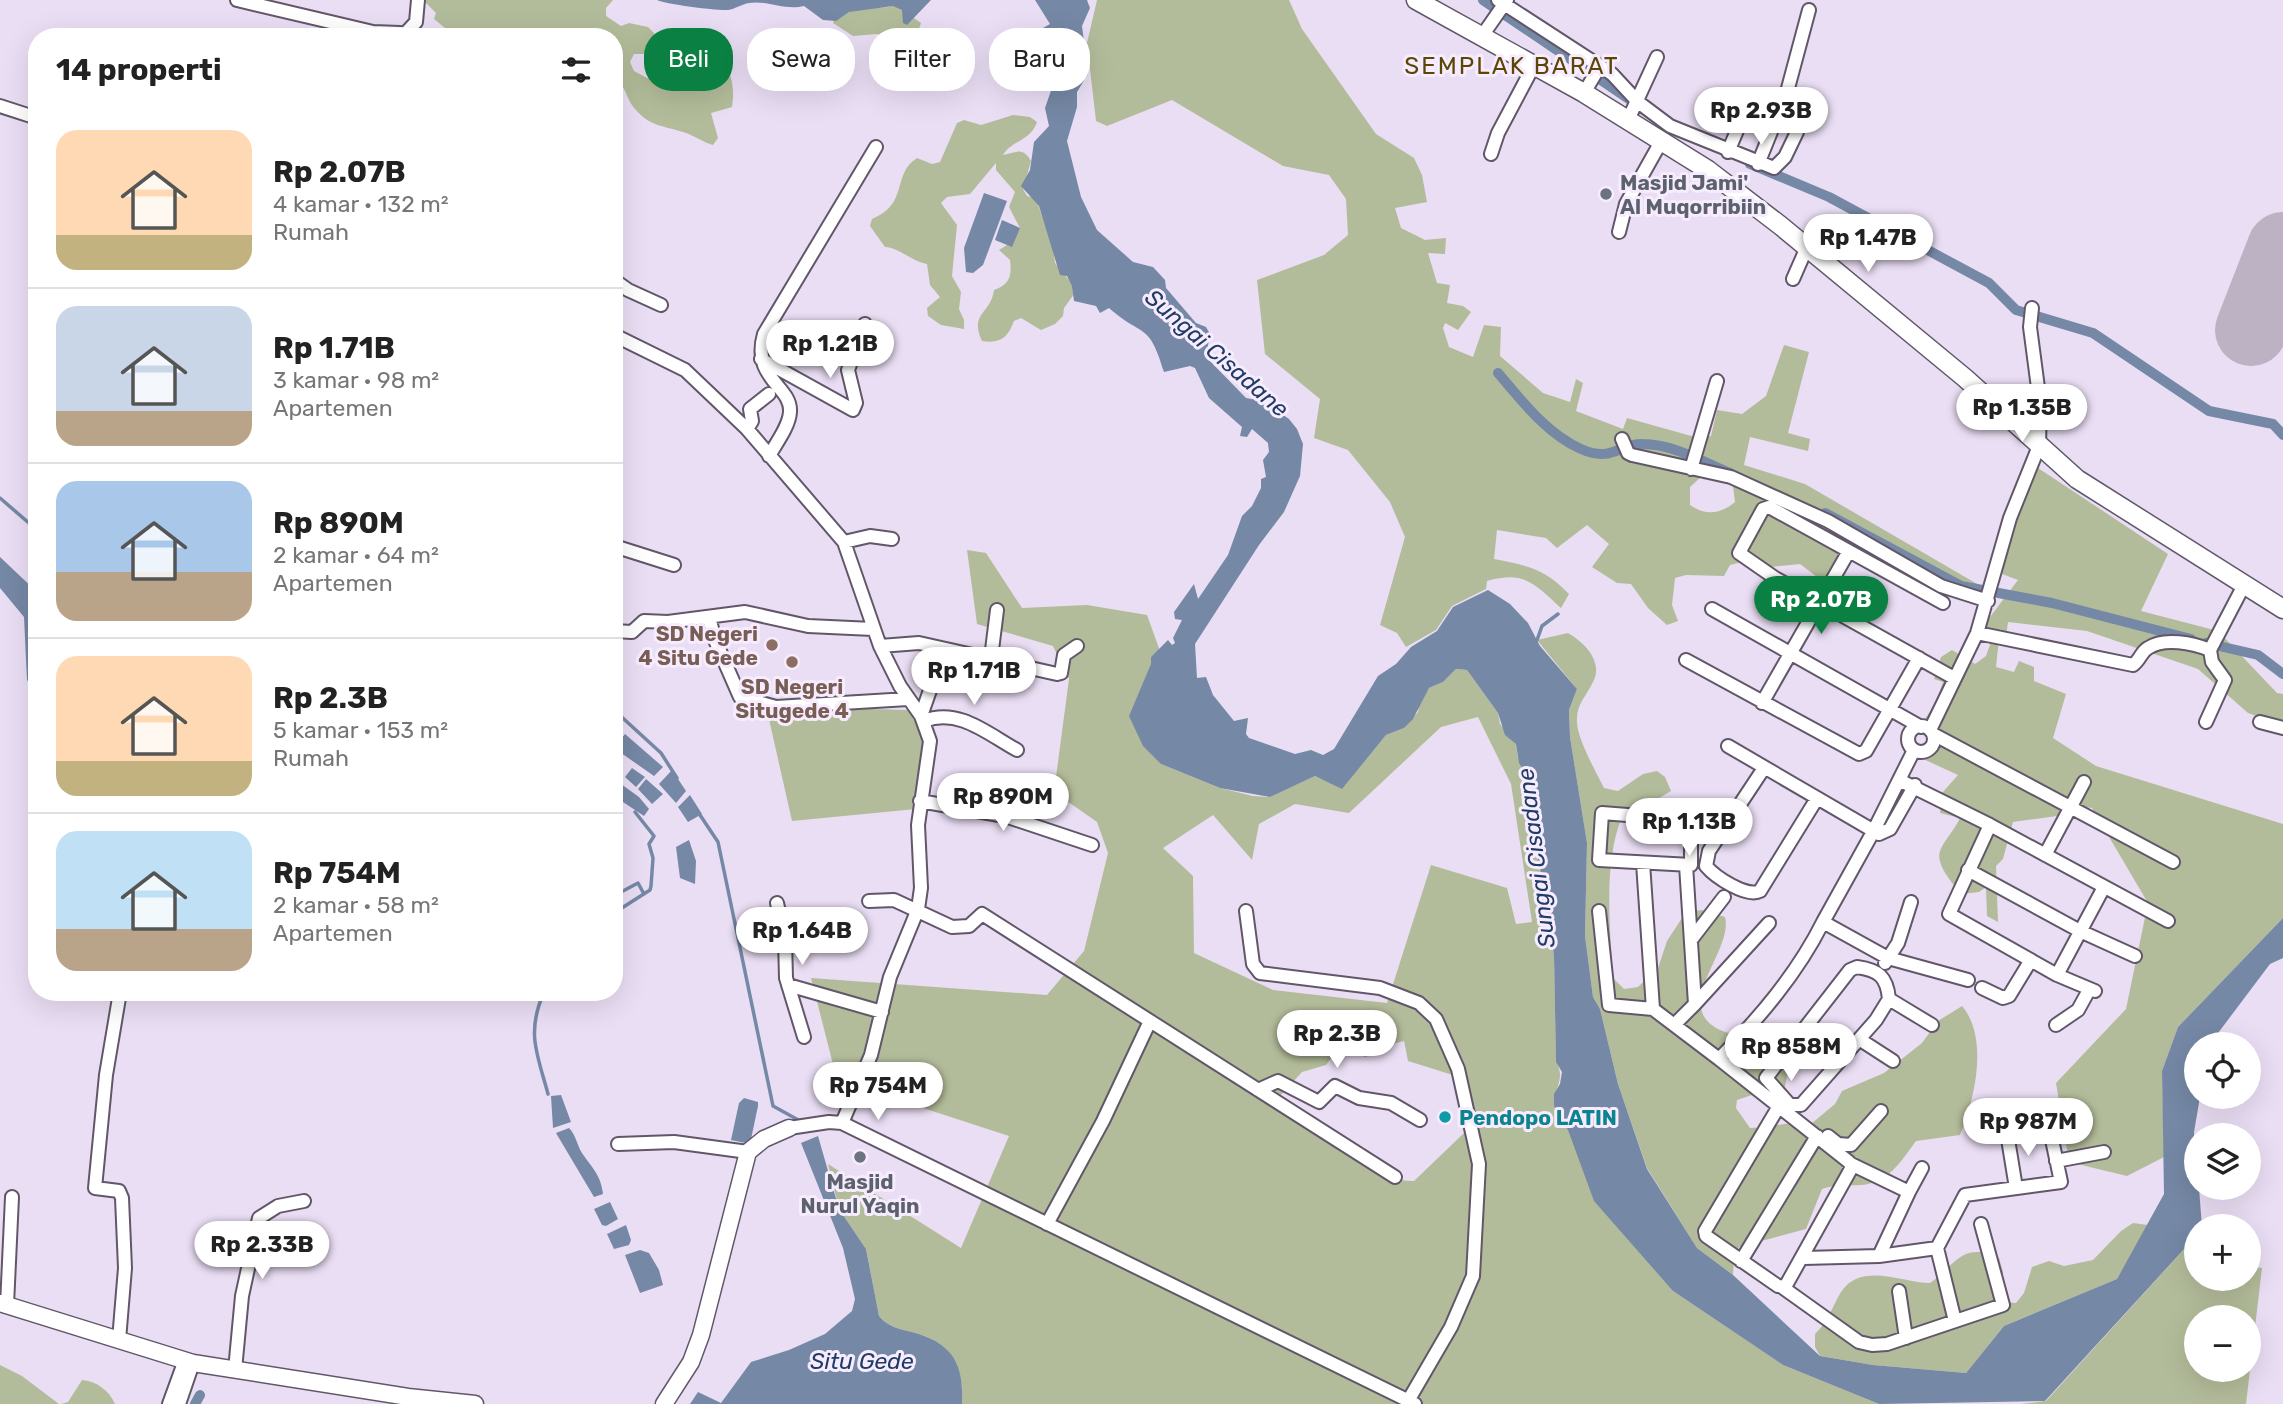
<!DOCTYPE html>
<html lang="id">
<head>
<meta charset="utf-8">
<style>
  body { margin:0; font-family:Rubik,sans-serif; background:#f6f6f6; color:#222; height:100vh; display:flex; flex-direction:column; font-size:26px; white-space:nowrap }
  * { box-sizing:border-box; margin:0 }
  p { font-size:23px; color:#767676 }
  .icon { flex:none; width:38px; height:38px; fill:none; stroke:currentColor; stroke-width:2; stroke-linecap:round; stroke-linejoin:round }
  .map { position:relative; flex:1; overflow:hidden }
  .sheet { position:absolute; left:28px; top:28px; width:595px; height:973px; display:flex; flex-direction:column; background:#fff; border-radius:28px; box-shadow:0 7px 28px #0002 }
  .sheet>* { flex:none }
  .guide { position:absolute; left:644px; top:28px; width:665px; height:63px; display:flex; gap:14px }
  .tools { position:absolute; left:2184px; top:1032px; display:grid; gap:14px }
  .tools a { display:grid; place-items:center; width:77px; height:77px; border-radius:50%; background:#fff; box-shadow:0 7px 28px #0002; font-size:35px }
  .price { position:absolute; translate:-50% -60px; padding:0 16px; border-radius:24px; background:#fff; color:#222; font-size:23px; line-height:46px; filter:drop-shadow(0 2px 4px #0008) }
  .price::after { content:''; position:absolute; left:50%; top:42px; width:21px; height:16px; margin-left:-10px; background:inherit; clip-path:polygon(0 0,100% 0,50% 100%) }
  .price.current { background:#0b8043; color:#fff }
  ul { padding:0; list-style:none }
  li { display:flex; align-items:center; gap:21px; height:175px; padding:0 28px }
  li+li { border-top:2px solid #e0e0e0 }
  li span { display:grid; place-items:center; flex:none; width:196px; height:140px; border-radius:21px; color:#555 }
  li>.icon { margin-inline-start:auto }
  span .icon { width:84px; height:84px; fill:#fffc; stroke-width:1 }
  li b { font-size:30px }
  h2 { display:flex; justify-content:space-between; align-items:center; height:84px; padding:0 28px; font-size:30px }
  .tag { padding:0 24px; border-radius:28px; background:#fff; box-shadow:0 7px 28px #0002; font-size:24px; line-height:63px }
  .tag.current { background:#0b8043; color:#fff }
  .map>svg:first-child { display:block }
</style>
</head>
<body>
<div class="map">
<svg width="2283" height="1404" viewBox="0 0 2283 1404">
  <rect width="100%" height="100%" fill="#eadef4"/>
  <path fill="#b3bc9a" fill-rule="evenodd" d="M423 0H613L606 8V16L621 26 629 23 648 27 655 34 659 51 651 54H634L630 62 634 71 651 80 662 69 680 72 688 69 690 46 696 40C724 55 737 74 732 107L711 113 718 138 713 145C702 142 694 135 683 132 664 126 649 126 635 109 626 99 626 85 614 78V37H520L487 29 479 37H456L434 19 436 13Z
    M1097 0H1289L1302 29 1376 134 1414 158 1422 175 1427 202 1395 208 1401 228 1425 240 1446 238 1445 254 1428 253 1437 283 1450 285 1447 303 1463 306 1471 312 1458 330 1445 323 1443 328 1449 347 1473 357 1484 325 1501 327 1500 356 1543 393 1570 402 1576 379 1583 383 1576 411 1623 429 1627 418 1702 439 1711 436 1717 410 1742 414 1766 396 1784 345 1809 352 1788 433 1810 439 1808 451 1750 437 1744 465 1805 484 1991 592H1964L1849 547 1829 586 1800 564 1761 568 1754 559 1730 565 1724 576 1686 575 1675 578 1672 605 1678 621 1667 625 1648 608 1631 584 1617 583 1592 567 1609 544 1587 525 1557 548 1546 538 1497 530 1494 559C1528 566 1544 568 1569 594L1561 608C1535 584 1524 570 1487 581L1486 589 1452 606 1436 630 1406 647 1397 633 1380 625 1405 537 1390 502 1348 450 1314 438 1320 399 1265 354 1257 280 1324 255 1348 235 1346 199 1329 175 1283 166 1172 100 1107 126 1096 121 1087 43ZM1701 477 1724 478 1733 486 1735 502C1721 514 1705 516 1690 505V487Z
    M894 4 921 23 916 37 910 40 877 34 853 36 833 23 835 17 857 9 889 7Z
    M1013 115 1030 117 1037 122C1031 141 1012 140 1003 155 1016 152 1023 147 1031 161L1023 189 1027 196 1035 198C1041 209 1042 223 1051 231L1055 263 1077 290 1064 308 1063 316 1055 324 1041 330 1021 318 1014 321C1008 337 1001 344 982 341 969 313 991 314 994 290 1010 284 1012 276 1010 260L999 250 1012 242 1020 228 1009 207 1015 192 996 170V163L970 194 947 197 941 203 957 225 952 276 961 292 959 309 964 320V329L941 325 928 316 927 308 940 297 930 285 927 264C911 261 900 248 885 247L870 226 872 219C910 203 891 175 917 158L932 164 940 162 957 123 964 120 981 125Z
    M2035 466 2168 554 2141 611 2218 631 2277 693 2283 694V725L2248 713 2198 669 2087 631 2008 622 2006 637 1999 639 1996 667 2014 672 2019 661 2034 667V681L2066 694 2053 738 2096 766 2283 824V918L2178 1027 2162 1071 2164 1157 2127 1176 2069 1162 2056 1083 2126 1009 2148 903 2092 808 2063 804 2064 815 2013 822 2003 859 1996 866 1998 922 1987 916 1986 887 1979 892 1962 894C1954 886 1935 864 1940 851 1943 842 1955 829 1960 818L1940 813 1942 793 1958 775 1921 758 1929 740 1918 730 1936 702 1943 682 1934 679 1941 657 1952 650 1975 664 1986 656 1991 642 1984 625 2018 580 1997 572Z
    M967 550 986 553 1022 608 1087 605 1147 615 1160 651 1151 657 1161 764 1220 788 1253 796 1269 797 1315 776 1342 788 1386 735 1404 728 1418 712 1420 701 1429 688 1443 682 1456 669 1467 670 1498 713 1500 724 1516 744 1518 758 1528 777 1531 806 1538 830 1537 854 1541 873 1537 892 1550 922 1554 957 1556 1061C1566 1079 1554 1088 1554 1106L1673 1291 1783 1365 1879 1404H962C964 1365 952 1342 912 1332 899 1329 888 1327 879 1316L866 1249 839 1209 828 1164 961 1248 1009 1136 837 1080 811 978 1047 995 1084 951 1108 853 1097 822 1054 792 1069 679 1053 646 977 624ZM1478 717 1511 784 1532 922 1516 924 1507 888 1431 865 1387 1003 1273 990 1194 953 1193 876 1163 848 1213 815 1252 860 1259 824 1295 804 1349 813 1441 727ZM1404 1041 1408 1061 1456 1076 1464 1133 1414 1181C1375 1181 1356 1154 1331 1127 1298 1135 1294 1122 1280 1096L1302 1072 1326 1065 1337 1050 1366 1057 1388 1045Z
    M1568 633C1584 642 1604 662 1593 682 1586 697 1576 704 1577 722 1577 738 1596 772 1604 788L1618 791 1643 774 1657 771 1665 777 1671 791 1636 812 1622 817C1603 862 1610 929 1613 978L1624 989 1638 987 1658 968 1667 941 1686 912 1702 910 1725 917C1734 952 1666 1010 1725 1032 1734 1035 1759 1030 1773 1033 1787 1052 1792 1075 1781 1096L1755 1094 1737 1100 1736 1108 1750 1128C1772 1128 1789 1120 1811 1124L1835 1104 1842 1091 1884 1073 1922 1043 1938 1021 1962 1006C1989 1038 1975 1099 1960 1135L1916 1141C1901 1161 1889 1183 1861 1185 1846 1186 1836 1184 1822 1189L1806 1229 1739 1247 1734 1260 1733 1275 1697 1248 1647 1168 1618 1084 1600 1009 1593 997 1585 936 1587 843 1570 737 1569 710 1577 689 1537 640Z
    M766 706 908 710 926 741 916 809 792 821Z
    M2133 1223 2148 1225 2117 1279 2004 1326 1966 1373 1873 1365 1820 1356 1815 1347V1334C1828 1322 1832 1307 1841 1292 1861 1261 1904 1283 1930 1283 1956 1266 1960 1240 1999 1258L2003 1272 2002 1302 2016 1303 2024 1293 2032 1267 2049 1261 2064 1266 2093 1260 2121 1231Z
    M2196 1236V1279H2249V1266L2262 1268 2246 1404H2021L2046 1401ZM2196 1318H2249V1370H2196Z
    M0 1365 22 1376 59 1404H0Z
    M82 1380C96 1381 109 1390 115 1404H61L68 1402Z"/>
  <path fill="#7588a5" d="M657 0H931L907 25 903 23 902 10 893 6 849 12 836 21 823 20 804 6C785 11 768 0 749 3 742 4 735 9 728 10 719 11 664 4 657 0Z
    M1035 0H1087L1090 8 1082 26 1088 74 1077 92V107L1067 141 1081 197 1097 230 1133 262 1153 267 1165 280 1166 288 1196 323 1206 327 1210 334 1206 357 1246 398 1263 401 1289 419 1297 429 1303 444 1300 476 1284 512 1259 545 1195 644 1197 678 1206 677 1213 695 1234 721 1248 718 1246 734 1249 738 1295 754 1311 750 1323 755 1334 749 1378 676 1396 664 1411 647 1437 631 1453 607 1488 590 1510 604 1528 623 1540 646 1577 689 1569 710 1570 737 1587 843 1585 936 1593 997 1600 1009 1618 1084 1647 1169 1697 1248 1733 1275 1820 1356 1873 1365 1966 1373 2004 1326 2117 1279 2164 1194 2162 1071 2178 1027 2283 918V958L2270 964 2209 1045H2196V1097H2200L2194 1132 2196 1188H2199L2202 1227H2196V1236L2045 1401 1879 1404 1783 1365 1673 1291 1594 1201 1568 1130 1554 1106V1094L1560 1084 1562 1072 1556 1062 1554 957 1550 922 1537 892 1541 873 1537 855 1538 830 1531 806 1528 777 1519 763 1516 744 1505 735 1498 713 1467 670 1456 669 1443 682 1429 688 1413 719 1404 728 1386 735 1342 789 1315 776 1270 797 1220 788 1161 764 1143 746 1129 716 1151 664V657L1168 640 1172 645 1175 643 1173 638 1182 620 1175 619 1174 612 1194 584 1198 599 1228 555 1242 516 1252 506 1261 488V479L1266 477 1263 460 1269 452 1268 443 1252 429 1247 437 1240 436 1242 427 1209 398 1195 368 1190 366 1164 372C1149 321 1143 338 1109 308L1100 313 1096 306 1074 301 1072 286 1067 276 1060 275 1039 206 1021 186 1030 170 1034 142 1049 126 1045 108 1055 79 1043 28 1050 24Z
    M984 193 1007 201 983 265 973 273 966 272 964 248Z
    M1002 220 1020 228 1012 247 995 240Z
    M0 557 37 592V695L27 680 24 617 0 588Z
    M625 734 663 767 654 776 614 748Z
    M632 768 645 777 636 787 625 777Z
    M672 770 686 791 676 803 659 784Z
    M614 779 639 797 649 809 644 816 614 796Z
    M646 779 663 794 652 804 638 789Z
    M690 795 702 814 688 822 678 807Z
    M689 840 696 861 695 884 680 878 676 847Z
    M561 1095 571 1122 553 1128 551 1096Z
    M744 1098 758 1102V1106L750 1144 731 1140 739 1103Z
    M569 1128C576 1135 577 1145 582 1153 592 1168 601 1175 603 1194L594 1197 556 1133Z
    M818 1136 839 1209 866 1249 879 1316C888 1327 899 1329 912 1332 953 1343 964 1364 962 1404H690L698 1392 721 1403 751 1362 789 1350 825 1334 852 1311 855 1299 843 1248 801 1143Z
    M610 1202 618 1219 606 1226 602 1225 594 1209Z
    M626 1225 631 1240 629 1245 614 1249 607 1234Z
    M640 1250 649 1253 659 1270 663 1285 640 1293 625 1255Z"/>
  <g fill="none" stroke-linecap="round" stroke-linejoin="round">
    <path stroke="#7588a5" stroke-width="3.5" d="M0 498 37 530
      M1537 640 1542 626 1558 614
      M614 710 661 753 677 778
      M614 735 624 743
      M698 812 718 842 773 1106 802 1122
      M619 842 617 888 623 891 638 883 644 894
      M614 913 650 890 651 886 653 858 649 844 654 836 635 812
      M614 953 621 959
      M544 992C526 1033 537 1053 548 1094
      M572 992 583 997"/>
    <path stroke="#7588a5" stroke-width="10" d="M1483 0 1629 99
      M1750 164 1829 197 1989 283 2016 310 2093 333 2209 411 2273 424 2283 435
      M1498 373C1522 401 1547 434 1581 449 1612 463 1620 443 1643 444 1673 444 1703 462 1730 473
      M1825 513 1961 586 2052 603 2191 639
      M2206 643 2258 655 2283 674
      M195 1404 200 1395"/>
    <path stroke="#bcb2c4" stroke-width="72" d="M2251 330 2283 248"/>
    <defs>
      <path id="minor" d="M237 0 373 32 400 33 401 37
        M1498 0 1612 74 1638 102 1670 126 1774 168 1785 157 1797 132
        M1482 36 1507 0
        M402 37 416 22 418 0
        M1584 93 1600 66
        M0 106 37 118
        M1628 120 1657 57
        M1728 152 1749 102
        M1491 154 1498 133 1533 67
        M1758 164 1787 92 1809 10
        M1619 232 1626 204 1662 140
        M1793 279 1807 247
        M614 280 628 290 661 305
        M614 335 685 370 747 429 844 542 880 646 900 686 921 716 930 741 918 825 921 888 918 909 890 977 871 1055 842 1123
        M761 359 853 410 856 403 848 370 865 324
        M747 429 752 421 750 409 769 394
        M1622 439 1628 453 1632 455 1731 477 1828 521 1941 586 1988 601
        M769 456C776 443 789 427 790 412 792 386 751 379 764 334L876 147
        M1691 469 1717 381
        M844 542 870 536 892 539
        M614 546 674 565
        M1943 603 1769 507 1763 509 1739 553 1775 578 1954 678
        M1712 609 1921 727
        M709 617 715 640 740 697 776 707 908 699
        M614 631 632 632 644 621 668 622 745 612 808 626 873 629
        M1977 633 2133 665C2140 660 2141 652 2148 648 2164 637 2193 643 2210 650
        M880 646 919 643 1057 674 1061 673 1064 655 1077 646
        M991 658 997 610
        M1686 660 1859 754 1866 751 1919 658
        M1762 703 1849 551
        M921 716 944 650
        M924 721C959 707 989 735 1017 750
        M2206 722 2225 680 2212 662 2210 650 2244 585
        M2260 722 2283 728
        M1908 739a13 13 0 1 1 26 0a13 13 0 1 1-26 0Z
        M1930 730 1977 633 2010 518 2039 446 2040 403 2030 327 2032 308
        M1933 734 2173 862
        M1728 746 1879 834 1890 829 1915 785
        M1914 750 1873 832 1823 922 1888 958 1968 980
        M1764 768 1709 851 1706 866C1715 877 1747 898 1760 891L1816 800
        M1899 780 1990 825 2168 921
        M920 801 1005 816 1092 845
        M1602 813 1691 820V865L1599 860Z
        M1990 825 1949 914 2057 975 2095 991
        M2045 855 2084 782
        M1643 863 1653 1009 1719 1059
        M1968 870 2080 931 2135 956
        M869 901 894 900 952 927 969 926 982 914 1395 1177
        M777 903 785 939 786 978 804 1037
        M1246 911 1253 964 1260 973 1380 988 1419 1003 1436 1019 1458 1069 1479 1164 1473 1276 1451 1327 1408 1401
        M1599 911 1609 1005 1653 1009
        M1691 940 1724 897
        M1885 963 1898 943 1911 902
        M1857 967C1879 970 1887 977 1889 999L1876 1020 1801 1105H1790L1766 1078 1850 970Z
        M2057 975 2104 887
        M788 985 882 1012
        M1982 988 2003 998 2009 996 2031 960
        M1889 999 1932 1025
        M1695 1004 1769 923
        M1675 1024 1695 1004 1686 865
        M2056 1025 2078 1010 2089 990
        M1859 1039 1893 1061
        M1258 1090 1278 1081 1319 1102 1335 1086 1359 1098 1391 1103 1420 1120
        M1779 1106 1705 1231 1706 1236 1778 1286 1785 1287 1852 1167 1849 1162 1719 1059C1759 1018 1797 974 1823 922
        M789 1128 829 1122 842 1123 1415 1404
        M2007 1133 2016 1188
        M1828 1136 1838 1144 1851 1145 1881 1111
        M618 1144 674 1142 748 1152
        M2056 1161 2104 1152
        M1851 1164 1909 1192 1922 1168
        M1047 1224 1103 1121 1150 1021
        M1937 1248 1955 1321
        M1879 1256 1909 1192
        M1804 1258 1879 1256 1937 1248 1965 1195 2061 1182 2051 1135
        M1741 1261 1817 1136
        M1782 1287 1859 1342 1872 1345 1887 1344 2003 1305 1981 1224
        M1899 1291 1906 1338
        M7 1305 12 1197
        M119 1340 125 1268 122 1198 119 1191 95 1188 106 1075 120 992
        M235 1370 242 1296 259 1218 278 1206 304 1201
        M169 1404 185 1360
        M179 1404 193 1363"/>
      <path id="tertiary" d="M0 1303 193 1363 408 1397 475 1404
        M664 1404 691 1362 701 1335 748 1152 764 1139 789 1128"/>
      <path id="secondary" d="M1416 0 1584 93 1708 170 1781 226 1965 378 2077 479 2283 609"/>
    </defs>
    <use href="#minor" stroke="#615769" stroke-width="16"/>
    <use href="#tertiary" stroke="#615769" stroke-width="19"/>
    <use href="#secondary" stroke="#615769" stroke-width="21"/>
    <use href="#minor" stroke="#fff" stroke-width="12"/>
    <use href="#tertiary" stroke="#fff" stroke-width="16"/>
    <use href="#secondary" stroke="#fff" stroke-width="18"/>
  </g>
  <g fill="#6b7280" stroke="#f6ecfe" stroke-width="2.5">
    <circle cx="1606" cy="194" r="7"/>
    <circle cx="860" cy="1157" r="7"/>
  </g>
  <g fill="#8d6e63" stroke="#f6ecfe" stroke-width="2.5">
    <circle cx="772" cy="645" r="7"/>
    <circle cx="792" cy="662" r="7"/>
  </g>
  <circle fill="#0f9aa8" stroke="#f6ecfe" stroke-width="2.5" cx="1445" cy="1117" r="7"/>
  <g text-anchor="middle" dominant-baseline="central" stroke-width="6" stroke-linejoin="round" paint-order="stroke">
    <g font-size="21" font-weight="bold" fill="#5b616d" stroke="#f6ecfe" text-anchor="start">
      <text x="1620" y="182">Masjid Jami'<tspan x="1620" dy="24">Al Muqorribiin</tspan></text>
      <text x="860" y="1181" text-anchor="middle">Masjid<tspan x="860" dy="24">Nurul Yaqin</tspan></text>
    </g>
    <g font-size="21" font-weight="bold" fill="#785e54" stroke="#f6ecfe" text-anchor="end">
      <text x="758" y="633">SD Negeri<tspan x="758" dy="24">4 Situ Gede</tspan></text>
      <text x="792" y="686" text-anchor="middle">SD Negeri<tspan x="792" dy="24">Situgede 4</tspan></text>
    </g>
    <g font-size="21" font-weight="bold" fill="#0d838f" stroke="#f6ecfe" text-anchor="start">
      <text x="1459" y="1117">Pendopo LATIN</text>
    </g>
    <g font-size="23" font-style="italic" fill="#203c65" stroke="#f6ecfe">
      <text transform="translate(1217 353) rotate(41)">Sungai Cisadane</text>
      <text transform="translate(1536 858) rotate(-97)">Sungai Cisadane</text>
      <text x="862" y="1361">Situ Gede</text>
    </g>
    <g font-size="24" letter-spacing="2" fill="#5c4606" stroke="#f6ecfe">
      <text x="1512" y="66">SEMPLAK BARAT</text>
    </g>
  </g>
</svg>
<div class="tools">
<a><svg class="icon" aria-label="locate" viewBox="0 0 24 24"><circle cx="12" cy="12" r="6"/><path d="M12 2v4M12 18v4M2 12h4M18 12h4"/></svg></a>
<a><svg class="icon" aria-label="layers" viewBox="0 0 24 24"><path d="M12 4l9 5-9 5-9-5zM3 14l9 5 9-5"/></svg></a>
<a>+</a>
<a>−</a>
</div>
<b class="price" style="left:1761px;top:147px">Rp 2.93B</b>
<b class="price" style="left:1868px;top:274px">Rp 1.47B</b>
<b class="price" style="left:830px;top:380px">Rp 1.21B</b>
<b class="price" style="left:2022px;top:444px">Rp 1.35B</b>
<b class="price current" style="left:1821px;top:636px">Rp 2.07B</b>
<b class="price" style="left:974px;top:707px">Rp 1.71B</b>
<b class="price" style="left:1003px;top:833px">Rp 890M</b>
<b class="price" style="left:1689px;top:858px">Rp 1.13B</b>
<b class="price" style="left:802px;top:967px">Rp 1.64B</b>
<b class="price" style="left:1337px;top:1070px">Rp 2.3B</b>
<b class="price" style="left:1791px;top:1083px">Rp 858M</b>
<b class="price" style="left:878px;top:1122px">Rp 754M</b>
<b class="price" style="left:2028px;top:1158px">Rp 987M</b>
<b class="price" style="left:262px;top:1281px">Rp 2.33B</b>
<div class="guide">
<a class="tag current">Beli</a>
<a class="tag">Sewa</a>
<a class="tag">Filter</a>
<a class="tag">Baru</a>
</div>
<section class="sheet">
<h2>14 properti<svg class="icon" aria-label="filters" viewBox="0 0 24 24"><path d="M4 7h16M4 17h16"/><circle cx="9" cy="7" r="2"/><circle cx="15" cy="17" r="2"/></svg></h2>
<ul>
<li><span style="background:linear-gradient(#ffd9b3 75%,#c2b280 0)"><svg class="icon" aria-label="home" viewBox="0 0 24 24"><path d="M3 11l9-7 9 7M6 9v11h12V9"/></svg></span><div><b>Rp 2.07B</b><p>4 kamar · 132 m²</p><p>Rumah</p></div></li>
<li><span style="background:linear-gradient(#c9d6e8 75%,#b9a48a 0)"><svg class="icon" aria-label="home" viewBox="0 0 24 24"><path d="M3 11l9-7 9 7M6 9v11h12V9"/></svg></span><div><b>Rp 1.71B</b><p>3 kamar · 98 m²</p><p>Apartemen</p></div></li>
<li><span style="background:linear-gradient(#a9c7e8 65%,#b9a48a 0)"><svg class="icon" aria-label="home" viewBox="0 0 24 24"><path d="M3 11l9-7 9 7M6 9v11h12V9"/></svg></span><div><b>Rp 890M</b><p>2 kamar · 64 m²</p><p>Apartemen</p></div></li>
<li><span style="background:linear-gradient(#ffd9b3 75%,#c2b280 0)"><svg class="icon" aria-label="home" viewBox="0 0 24 24"><path d="M3 11l9-7 9 7M6 9v11h12V9"/></svg></span><div><b>Rp 2.3B</b><p>5 kamar · 153 m²</p><p>Rumah</p></div></li>
<li><span style="background:linear-gradient(#bfe0f5 70%,#b9a48a 0)"><svg class="icon" aria-label="home" viewBox="0 0 24 24"><path d="M3 11l9-7 9 7M6 9v11h12V9"/></svg></span><div><b>Rp 754M</b><p>2 kamar · 58 m²</p><p>Apartemen</p></div></li>
</ul>
</section>
</div>
</body>
</html>
